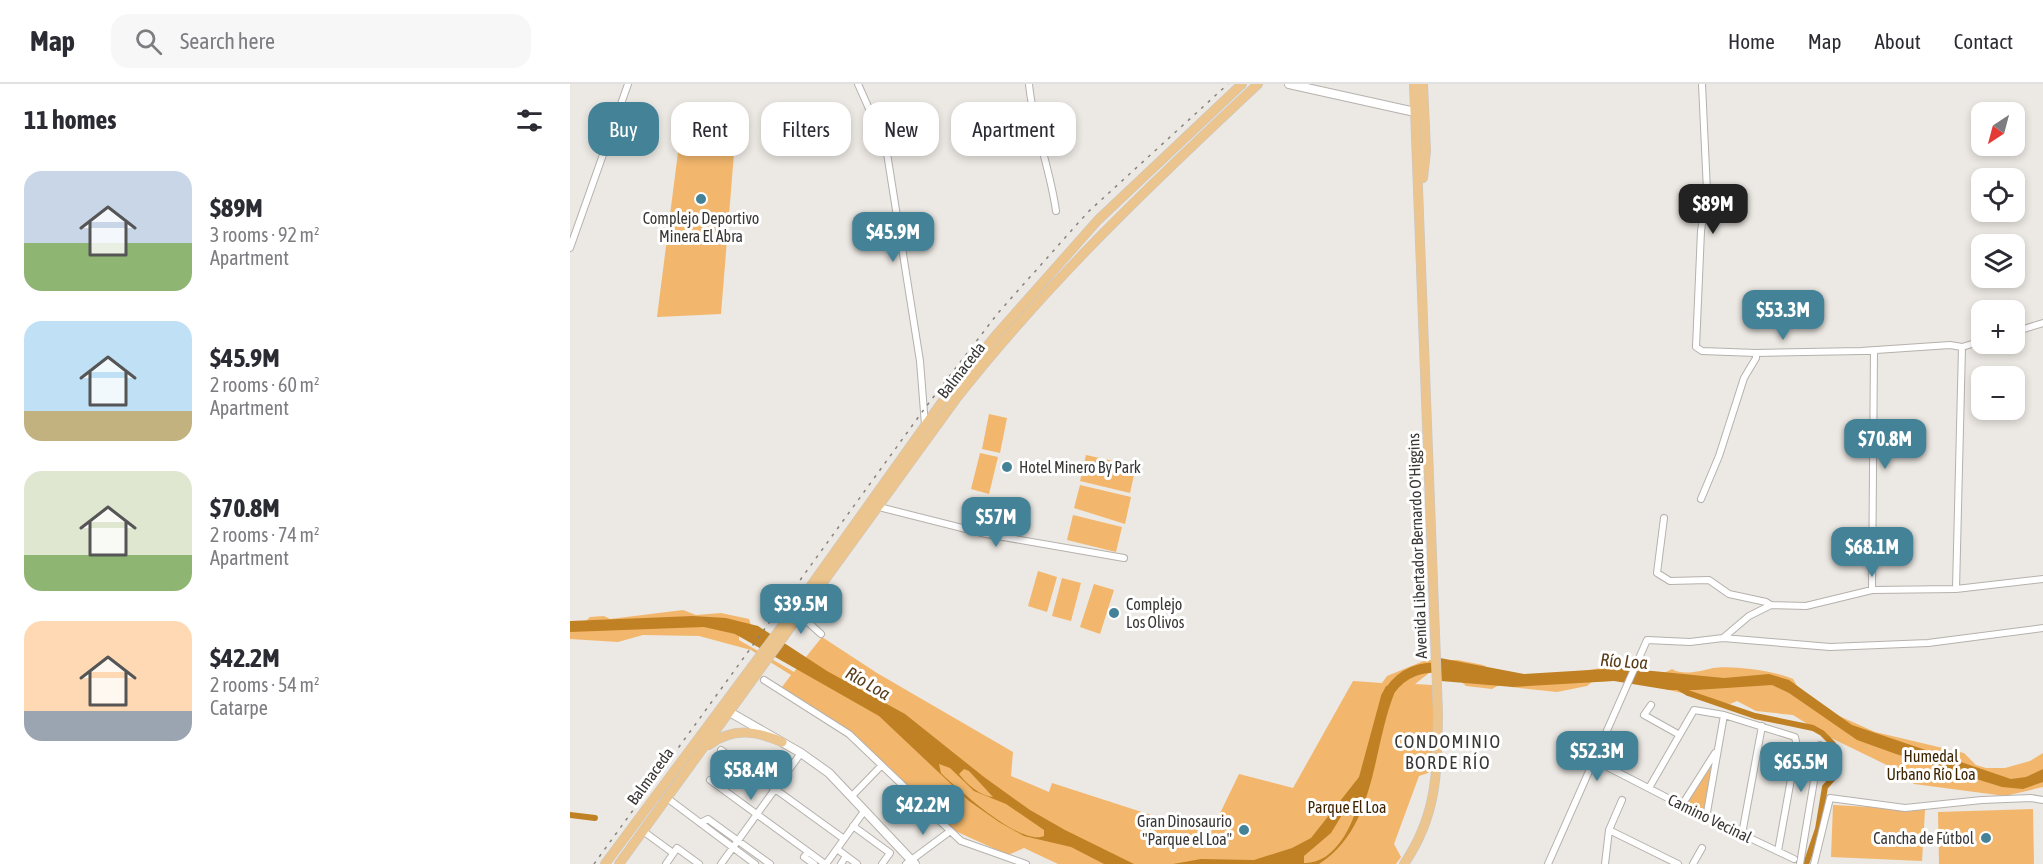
<!DOCTYPE html>
<html lang="en">
<head>
<meta charset="utf-8">
<style>
  body { margin:0; font-family:"Asap Condensed",sans-serif; background:#f7f7f7; color:#2b2b33; height:100vh; display:flex; flex-direction:column; font-size:22px; white-space:nowrap }
  * { box-sizing:border-box; margin:0 }
  p { font-size:20px; color:#7c7c81 }
  .icon { flex:none; width:33px; height:33px; fill:none; stroke:currentColor; stroke-width:2; stroke-linecap:round; stroke-linejoin:round }
  .map { position:relative; flex:1; overflow:hidden }
  .side { display:flex; flex-direction:column; background:#fff; width:570px }
  .side>* { flex:none }
  .hud { position:absolute; left:18px; top:18px; width:570px; height:54px; display:flex; gap:12px }
  .needle { width:39px; rotate:216deg }
  .tools { position:absolute; left:1401px; top:18px; display:grid; gap:12px }
  .tools a { display:grid; place-items:center; width:54px; height:54px; border-radius:12px; background:#fff; box-shadow:0 3px 9px #0003; font-size:30px }
  .price { position:absolute; translate:-50% -51px; padding:0 14px; border-radius:12px; background:#448397; color:#fff; font-size:20px; line-height:39px; filter:drop-shadow(0 2px 3px #0008) }
  .price::after { content:''; position:absolute; left:50%; top:36px; width:18px; height:14px; margin-left:-9px; background:inherit; clip-path:polygon(0 0,100% 0,50% 100%) }
  .price.on { background:#222; color:#fff }
  ul { padding:0; list-style:none }
  li { display:flex; align-items:center; gap:18px; height:150px; padding:0 24px }
  li span { display:grid; place-items:center; flex:none; width:168px; height:120px; border-radius:18px; color:#555 }
  li>.icon { margin-inline-start:auto }
  span .icon { width:72px; height:72px; fill:#fffc; stroke-width:1 }
  li b { font-size:26px }
  h2 { display:flex; justify-content:space-between; align-items:center; height:72px; padding:0 24px; font-size:26px }
  .pill { padding:0 21px; border-radius:18px; background:#fff; box-shadow:0 3px 9px #0003; font-size:21px; line-height:54px }
  .pill.on { background:#448397; color:#fff }
  header { display:flex; align-items:center; gap:36px; box-sizing:border-box; height:84px; padding:0 30px; background:#fff; border-bottom:2px solid #e1e1e2 }
  header strong { font-size:28px }
  nav { display:flex; gap:33px; margin-inline-start:auto; font-size:21px }
  .search { width:420px; height:54px; background:#f7f7f7; display:flex; align-items:center; gap:15px; box-sizing:border-box; padding:0 21px; border-radius:18px; color:#7c7c81; font-size:22px }
  main { display:flex; flex:1; min-height:0 }
  .map>svg:first-child { display:block }
</style>
</head>
<body>
<header>
<strong>Map</strong>
<div class="search"><svg class="icon" aria-label="search" viewBox="0 0 24 24"><circle cx="10" cy="10" r="6"/><path d="M15 15l6 6"/></svg>Search here</div>
<nav><a>Home</a><a>Map</a><a>About</a><a>Contact</a></nav>
</header>
<main>
<section class="side">
<h2>11 homes<svg class="icon" aria-label="filters" viewBox="0 0 24 24"><path d="M4 7h16M4 17h16"/><circle cx="9" cy="7" r="2"/><circle cx="15" cy="17" r="2"/></svg></h2>
<ul>
<li><span style="background:linear-gradient(#c9d6e8 60%,#8fb573 0)"><svg class="icon" aria-label="home" viewBox="0 0 24 24"><path d="M3 11l9-7 9 7M6 9v11h12V9"/></svg></span><div><b>$89M</b><p>3 rooms · 92 m²</p><p>Apartment</p></div></li>
<li><span style="background:linear-gradient(#bfe0f5 75%,#c2b280 0)"><svg class="icon" aria-label="home" viewBox="0 0 24 24"><path d="M3 11l9-7 9 7M6 9v11h12V9"/></svg></span><div><b>$45.9M</b><p>2 rooms · 60 m²</p><p>Apartment</p></div></li>
<li><span style="background:linear-gradient(#dfe7d0 70%,#8fb573 0)"><svg class="icon" aria-label="home" viewBox="0 0 24 24"><path d="M3 11l9-7 9 7M6 9v11h12V9"/></svg></span><div><b>$70.8M</b><p>2 rooms · 74 m²</p><p>Apartment</p></div></li>
<li><span style="background:linear-gradient(#ffd9b3 75%,#9aa5b1 0)"><svg class="icon" aria-label="home" viewBox="0 0 24 24"><path d="M3 11l9-7 9 7M6 9v11h12V9"/></svg></span><div><b>$42.2M</b><p>2 rooms · 54 m²</p><p>Catarpe</p></div></li>
</ul>
</section>
<div class="map">
<svg width="1473" height="780" viewBox="0 0 1473 780">
  <rect width="100%" height="100%" fill="#ece8e3"/>
  <path fill="#f2b76d" d="M167 32 151 230 87 233 112 37Z
    M419 330 437 334 430 369 412 365Z
    M410 369 428 373 419 410 401 405Z
    M516 371 566 382 560 409 510 397Z
    M510 401 561 413 555 440 504 424Z
    M503 431 552 443 546 468 497 456Z
    M468 487 487 493 477 528 458 522Z
    M492 494 511 499 501 537 482 532Z
    M524 500 544 506 530 550 510 543Z
    M113 526 126 531 151 529 179 535 181 541 169 552V556L224 588 252 553 307 589 443 668 441 692 479 708 482 699 640 750 669 690 723 704 783 597 812 599 817 592 856 576H888L913 581 937 593 994 590 1044 582 1094 589 1102 585C1113 592 1131 587 1143 584 1161 581 1207 587 1223 595L1230 607 1258 627 1305 648 1394 669 1406 681 1416 684H1435L1460 677 1473 669V703L1435 712 1344 700 1329 687 1255 651 1223 631 1186 627 1167 617 1160 620 1146 617 1056 596 1022 598 1017 602 987 608 941 603 933 599 922 605 896 602 886 593 863 586 845 600 862 601 865 604V682L858 689 849 692 824 760 831 773 826 780H488L454 764 438 771 381 745 274 644 212 603 221 591 181 566 129 552 73 551 48 558 0 555V538H15L20 533 34 532 40 535Z
    M1142 681 1135 728 1117 719Z
    M1263 721 1355 726 1352 777 1261 773Z
    M1463 725 1464 780H1369L1368 728Z"/>
  <path fill="#c08124" fill-rule="evenodd" d="M123 532 156 534 188 542 257 587 335 630 414 693 460 726 495 746 564 780H534L501 763 454 752 429 738 399 717 309 632 165 550 134 543 0 548V537ZM369 680 380 684 404 707 436 720 474 746V752C451 762 393 709 375 693L371 689ZM394 685 399 687 423 713C411 712 397 701 389 690Z
    M870 574 954 590 1052 584 1154 594 1199 590 1219 596 1282 641 1441 695 1456 693 1473 685V698L1453 705 1432 703 1326 670 1287 656 1219 609 1202 601 1126 606H1099L1044 597 943 603 871 597Z
    M816 602H823L824 610C802 666 806 744 749 780H603L631 775 684 776 722 764 741 754 789 693 811 612ZM783 713 789 716C783 741 765 780 734 779V772L761 749Z"/>
  <g fill="none" stroke-linecap="round" stroke-linejoin="round">
    <path stroke="#c08124" stroke-width="6" d="M1108 603 1118 609 1185 632 1243 644 1252 649 1263 660 1266 676 1264 693 1255 703 1248 745 1236 780
      M0 731 25 734"/>
    <path stroke="#c08124" stroke-width="10" d="M816 613C829 589 849 581 875 584"/>
    <defs>
      <path id="street" d="M288 0 316 63 350 277 355 341
        M459 0C463 44 480 83 486 127
        M1132 0 1137 107 1131 147 1126 263 1132 267 1186 269
        M0 164 58 0
        M1444 248 1473 239
        M1131 415 1149 372 1174 294 1186 274V269L1291 267 1380 261 1392 263 1412 257
        M309 423 416 450 554 474
        M1094 434 1087 489 1100 497 1139 496 1159 510 1196 518 1201 521
        M1386 505 1392 263
        M1302 506 1304 267
        M230 531 251 550
        M1153 554 1179 532 1201 521 1236 522 1302 506 1386 505 1473 495
        M194 596 279 650 391 757 456 780
        M1081 621 1074 631 1108 650
        M151 666 274 755
        M1024 676 1121 726 1224 775
        M140 696 255 780
        M1079 704 1124 626 1154 631 1225 653 1227 662 1208 767
        M282 712 311 682
        M97 714 185 780
        M1112 721 1145 669
        M1136 734 1154 631
        M130 739 138 735 142 738 200 780
        M283 742 320 769 312 780
        M1039 746 1108 780
        M73 747 103 769
        M1172 750 1192 642
        M267 765 287 780
        M238 768 234 773 244 780
        M96 780 107 764 129 780
        M151 780 231 669
        M256 780 295 726
        M271 780 276 772
        M336 780 379 748
        M978 780 1077 556 1120 558 1153 554 1260 563 1358 559 1473 544
        M1035 780 1039 746 1052 716
        M1123 780 1132 764
        M1230 780 1250 661
        M1244 780 1260 714 1335 724 1412 716 1461 714 1473 716"/>
      <path id="secondary" d="M719 0 845 28
        M156 626 231 669 259 689 345 780"/>
      <path id="primary" d="M853 0 856 67 853 94
        M139 661C163 643 186 647 212 658
        M35 780 210 545 372 318 427 250 528 136 672 0
        M49 780 386 315C478 198 579 102 688 0
        M834 780C868 730 867 687 868 629L844 0"/>
    </defs>
    <use href="#street" stroke="#b5b1ad" stroke-width="8"/>
    <use href="#secondary" stroke="#b5b1ad" stroke-width="10"/>
    <use href="#primary" stroke="#c8c7c7" stroke-width="10"/>
    <use href="#street" stroke="#fff" stroke-width="6"/>
    <use href="#secondary" stroke="#fff" stroke-width="8"/>
    <use href="#primary" stroke="#ecc48d" stroke-width="9"/>
    <path stroke="#85827f" stroke-width="1.5" stroke-dasharray="3 6" stroke-linecap="butt" d="M24 780 355 324 428 229 518 128 658 0"/>
  </g>
  <g fill="#448397" stroke="#fff" stroke-width="2">
    <circle cx="131" cy="115" r="6"/>
    <circle cx="437" cy="383" r="6"/>
    <circle cx="544" cy="529" r="6"/>
    <circle cx="674" cy="746" r="6"/>
    <circle cx="1416" cy="754" r="6"/>
  </g>
  <g text-anchor="middle" dominant-baseline="central" stroke-width="6" stroke-linejoin="round" paint-order="stroke">
    <g font-size="16" fill="#393736" stroke="#fff" text-anchor="start">
      <text x="131" y="134" text-anchor="middle">Complejo Deportivo<tspan x="131" dy="18">Minera El Abra</tspan></text>
      <text x="449" y="383">Hotel Minero By Park</text>
      <text x="556" y="520">Complejo<tspan x="556" dy="18">Los Olivos</tspan></text>
      <text x="662" y="737" text-anchor="end">Gran Dinosaurio<tspan x="662" dy="18">"Parque el Loa"</tspan></text>
      <text x="1404" y="754" text-anchor="end">Cancha de Fútbol</text>
    </g>
    <g font-size="16" fill="#393736" stroke="#fff">
      <text transform="translate(391 286) rotate(-52)">Balmaceda</text>
      <text transform="translate(847 462) rotate(-92)">Avenida Libertador Bernardo O'Higgins</text>
      <text transform="translate(80 692) rotate(-54)">Balmaceda</text>
      <text transform="translate(1140 734) rotate(26)">Camino Vecinal</text>
    </g>
    <g font-size="16" fill="#3e2400" stroke="#fff">
      <text x="1361" y="672">Humedal<tspan x="1361" dy="18">Urbano Río Loa</tspan></text>
      <text x="777" y="723">Parque El Loa</text>
    </g>
    <g font-size="18" font-style="italic" fill="#583d1a" stroke="#fff">
      <text transform="translate(1054 577) rotate(4)">Río Loa</text>
      <text transform="translate(298 599) rotate(30)">Río Loa</text>
    </g>
    <g font-size="18" letter-spacing="1.5" fill="#393736" stroke="#fff">
      <text x="878" y="657">CONDOMINIO<tspan x="878" dy="21">BORDE RÍO</tspan></text>
    </g>
  </g>
</svg>
<div class="tools">
<a><svg class="needle" viewBox="-14 -14 28 28"><path d="M0-13l5 13h-10z" fill="#e53935"/><path d="M0 13l5-13h-10z" fill="#7c7c81"/></svg></a>
<a><svg class="icon" aria-label="locate" viewBox="0 0 24 24"><circle cx="12" cy="12" r="6"/><path d="M12 2v4M12 18v4M2 12h4M18 12h4"/></svg></a>
<a><svg class="icon" aria-label="layers" viewBox="0 0 24 24"><path d="M12 4l9 5-9 5-9-5zM3 14l9 5 9-5"/></svg></a>
<a>+</a>
<a>−</a>
</div>
<b class="price on" style="left:1143px;top:151px">$89M</b>
<b class="price" style="left:323px;top:179px">$45.9M</b>
<b class="price" style="left:1213px;top:257px">$53.3M</b>
<b class="price" style="left:1315px;top:386px">$70.8M</b>
<b class="price" style="left:426px;top:464px">$57M</b>
<b class="price" style="left:1302px;top:494px">$68.1M</b>
<b class="price" style="left:231px;top:551px">$39.5M</b>
<b class="price" style="left:1027px;top:698px">$52.3M</b>
<b class="price" style="left:1231px;top:709px">$65.5M</b>
<b class="price" style="left:181px;top:717px">$58.4M</b>
<b class="price" style="left:353px;top:752px">$42.2M</b>
<div class="hud">
<a class="pill on">Buy</a>
<a class="pill">Rent</a>
<a class="pill">Filters</a>
<a class="pill">New</a>
<a class="pill">Apartment</a>
</div>
</div>
</main>
</body>
</html>
